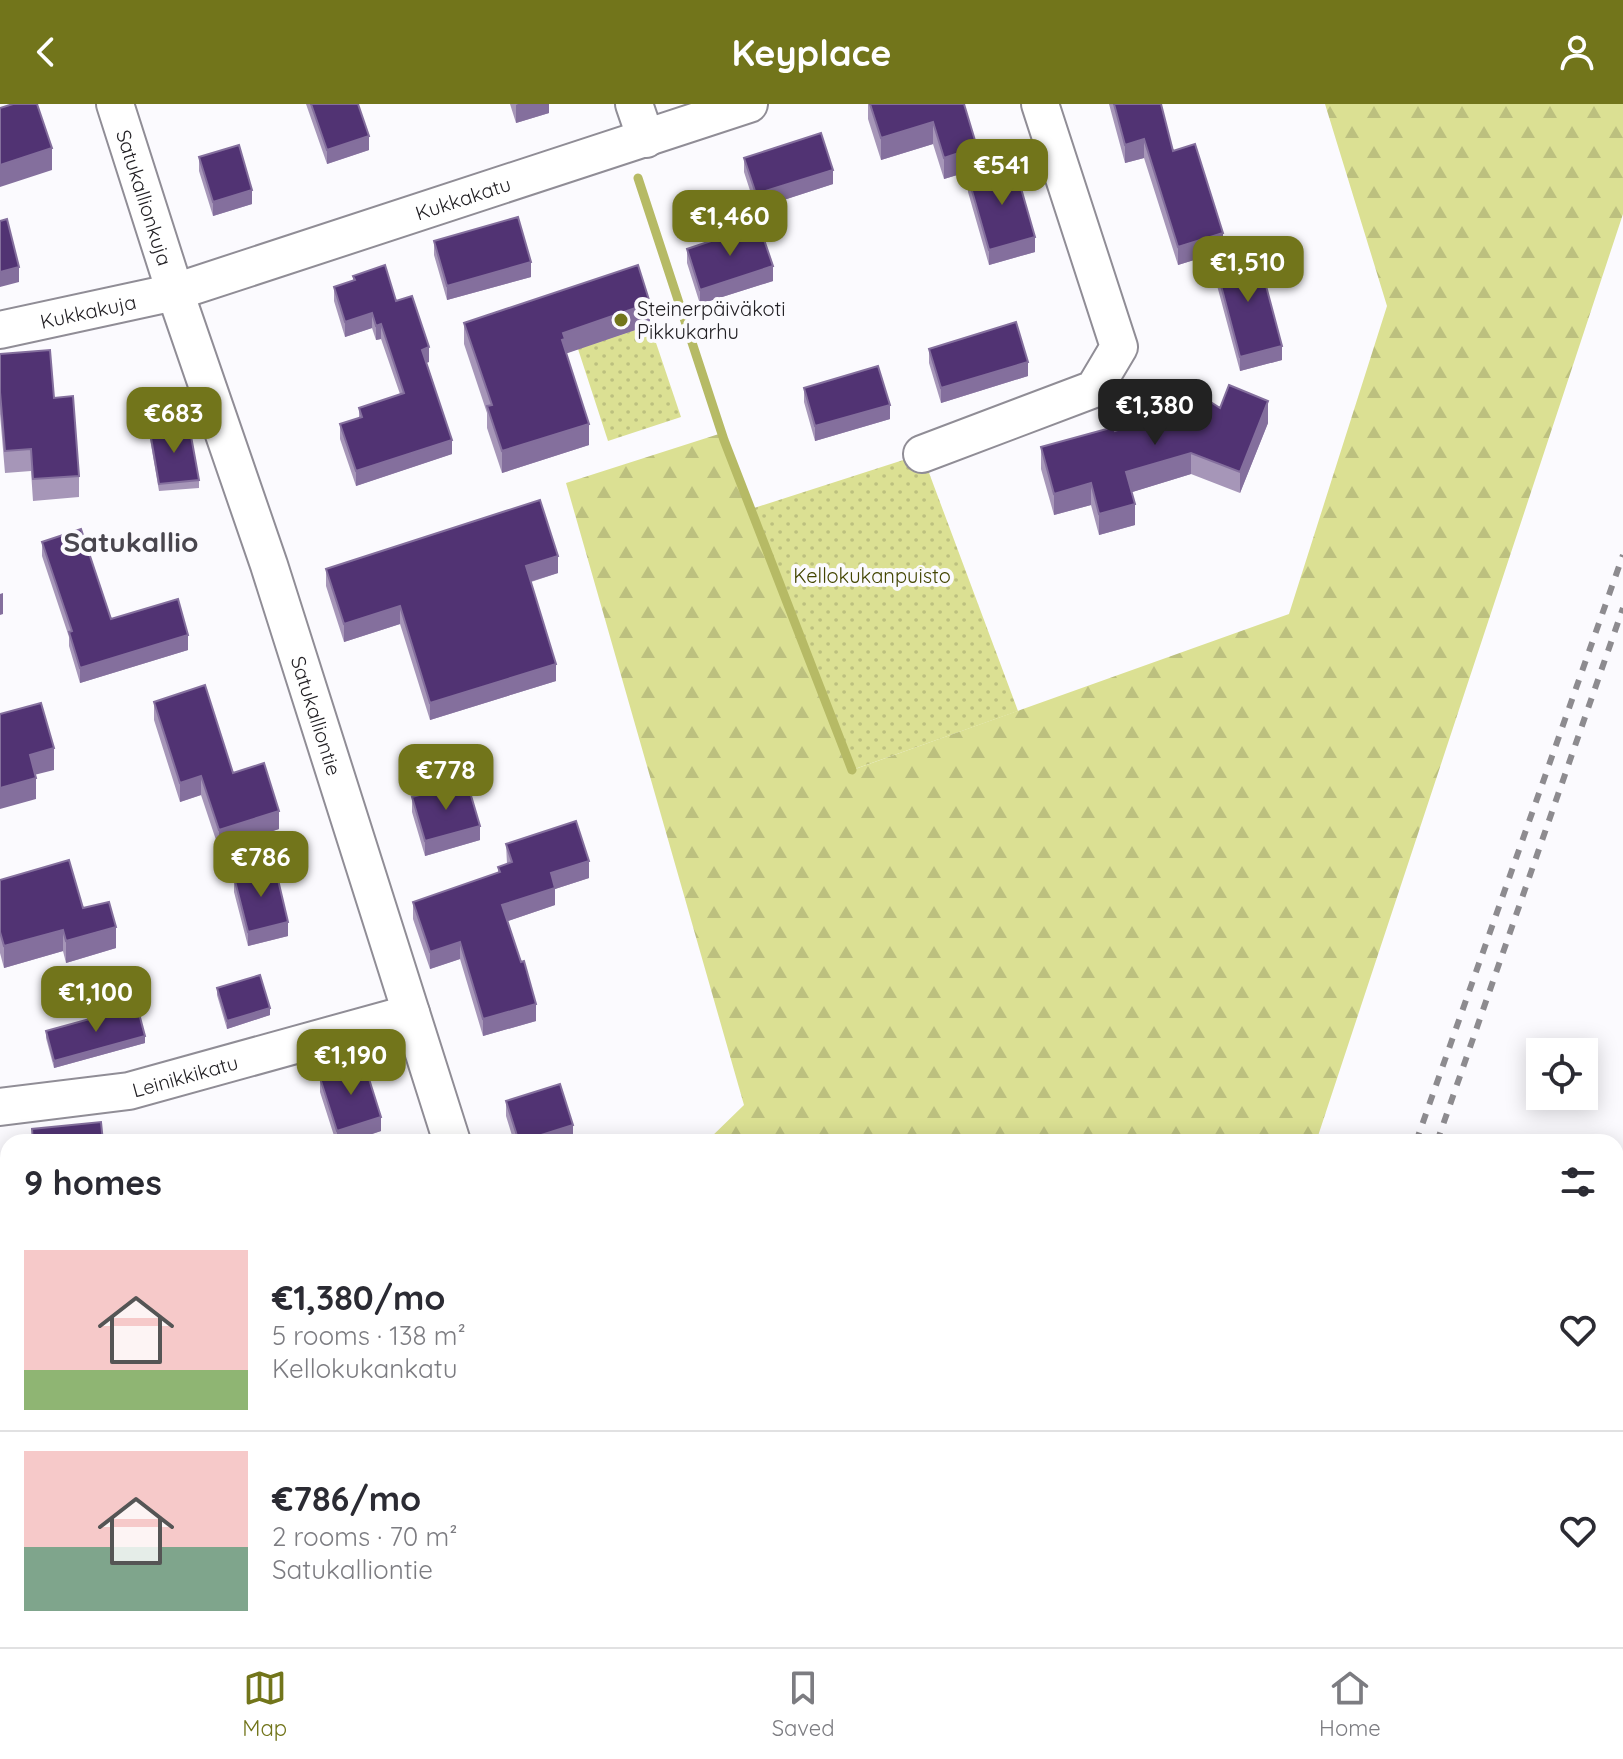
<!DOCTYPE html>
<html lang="en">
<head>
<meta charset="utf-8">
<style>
  body { margin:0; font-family:Quicksand,sans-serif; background:#f2f2f3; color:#2b2b33; height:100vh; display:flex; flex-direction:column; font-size:30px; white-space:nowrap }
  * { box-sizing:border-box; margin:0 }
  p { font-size:26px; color:#7c7c81 }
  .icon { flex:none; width:44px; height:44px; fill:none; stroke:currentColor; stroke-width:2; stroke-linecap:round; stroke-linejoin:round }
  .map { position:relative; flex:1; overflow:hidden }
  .details { position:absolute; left:0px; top:1030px; width:1624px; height:514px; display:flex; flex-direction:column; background:#fff; border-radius:24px 24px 0 0; box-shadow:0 4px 20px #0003 }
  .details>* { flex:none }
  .fabs { position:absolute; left:1526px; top:934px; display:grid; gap:16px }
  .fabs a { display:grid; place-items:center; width:72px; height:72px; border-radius:0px; background:#fff; box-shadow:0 4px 20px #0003; font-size:40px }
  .price { position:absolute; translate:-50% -68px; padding:0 18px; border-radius:16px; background:#72751b; color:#fff; font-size:26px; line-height:52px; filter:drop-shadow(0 2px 4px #0008) }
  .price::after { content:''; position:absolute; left:50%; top:48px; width:24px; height:18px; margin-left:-12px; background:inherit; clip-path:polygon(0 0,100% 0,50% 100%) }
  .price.selected { background:#222; color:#fff }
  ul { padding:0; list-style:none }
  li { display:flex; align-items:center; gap:24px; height:200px; padding:0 24px }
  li+li { border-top:2px solid #e1e1e2 }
  li span { display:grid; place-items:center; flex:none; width:224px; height:160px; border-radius:0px; color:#555 }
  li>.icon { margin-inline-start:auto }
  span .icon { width:96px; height:96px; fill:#fffc; stroke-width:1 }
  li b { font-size:34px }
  h2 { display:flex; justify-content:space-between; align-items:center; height:96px; padding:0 24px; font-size:34px }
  header { display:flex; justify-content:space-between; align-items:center; height:104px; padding:0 24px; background:#72751b; color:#fff; font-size:36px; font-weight:700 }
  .tabs { display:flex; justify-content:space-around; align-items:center; height:112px; border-top:2px solid #e1e1e2; background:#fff; font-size:22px; color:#7c7c81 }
  .tabs a { display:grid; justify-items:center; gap:4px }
  .tabs .selected { color:#72751b }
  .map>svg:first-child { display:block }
</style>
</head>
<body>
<header><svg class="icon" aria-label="back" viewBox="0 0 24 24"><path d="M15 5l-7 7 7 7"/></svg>Keyplace<svg class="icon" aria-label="person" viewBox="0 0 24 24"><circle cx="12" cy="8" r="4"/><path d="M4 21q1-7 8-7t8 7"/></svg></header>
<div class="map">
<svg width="1623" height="1543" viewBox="0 0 1623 1543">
  <defs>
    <pattern id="grass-dots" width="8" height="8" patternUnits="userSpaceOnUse" patternTransform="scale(2)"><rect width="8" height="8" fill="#dbe093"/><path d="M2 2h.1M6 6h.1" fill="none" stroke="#bcc07f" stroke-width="1.8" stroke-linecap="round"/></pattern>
    <pattern id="forest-firs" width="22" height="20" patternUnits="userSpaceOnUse" patternTransform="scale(2)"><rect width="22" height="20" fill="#dbe093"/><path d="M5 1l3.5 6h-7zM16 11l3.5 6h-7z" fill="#bcc07f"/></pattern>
  </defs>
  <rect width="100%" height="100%" fill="#fbfafe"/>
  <path fill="url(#grass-dots)" d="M650 221 681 313 608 337 578 245Z
    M922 350 1018 607 852 666 751 405Z
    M1078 1536H1392L1429 1543H1070Z"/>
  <path fill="url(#forest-firs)" d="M1325 0H1623V110L1316 1038H706L744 1001 566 379 722 329 855 665 1289 510 1387 202Z
    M848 1536H1078L1070 1543H851Z"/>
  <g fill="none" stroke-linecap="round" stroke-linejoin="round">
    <path stroke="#b6ba65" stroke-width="9" d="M638 74 724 336 852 666"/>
    <defs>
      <g id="minor">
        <path id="s1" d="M115 0 175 188 269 461 452 1038"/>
        <path d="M634 0 646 35"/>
        <path id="s2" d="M0 226 175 188 749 0"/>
        <path d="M922 350 1094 285 1119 243 1040 0"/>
        <path id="s3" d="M0 1003 129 987 411 909"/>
        <path d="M0 1449 8 1447"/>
        <path d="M618 1536 620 1543"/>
      </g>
      <path id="motorway" d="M1616 1525 1623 1497"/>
    </defs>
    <use href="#minor" stroke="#908d96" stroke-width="40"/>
    <use href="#motorway" stroke="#d7d7d8" stroke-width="48"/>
    <use href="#minor" stroke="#fff" stroke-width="36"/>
    <use href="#motorway" stroke="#9d66dc" stroke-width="44"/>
    <path stroke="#8d8b8f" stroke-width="6" stroke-dasharray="10 10" stroke-linecap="butt" d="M1416 1038 1623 451
      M1437 1038 1623 504
      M1257 1543 1259 1536
      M1280 1543 1282 1536"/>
  </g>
  <path fill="#a696b8" d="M306 0H358L369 46 327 60Z
    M510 0H549V9L516 19Z
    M868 0H964L977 65 944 75 933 40 881 56 868 15Z
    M1109 0H1161L1173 47 1223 147 1178 161 1144 54 1125 59Z
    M199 53 252 100 213 112 199 67Z
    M744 54 833 80 756 105 744 68Z
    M968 73 1035 148 989 161 968 88Z
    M434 137 531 173 447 196 434 151Z
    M687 145 773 177 700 200 687 159Z
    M1215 159 1282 256 1240 267 1215 174Z
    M353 172 396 197 429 258 426 259 452 350 356 382 340 335V320L359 314V304L400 290 381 235 376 236 372 224 345 233 334 197V183L353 177Z
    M464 219 650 221 566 249 589 341 502 369 487 324V309L464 240Z
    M929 245 1028 272 941 299 929 259Z
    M0 250 79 372V393L33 397 31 367 5 369 0 310Z
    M804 284 890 315 815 337 804 298Z
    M1220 304 1268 319 1240 389 1191 370 1132 388 1135 421 1099 431 1091 401 1054 411 1041 365V343Z
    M150 328 199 376V384L159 387 150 335Z
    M42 438 111 515 188 546 80 579 69 542V533L42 452Z
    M326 465 558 469 531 478 556 577 430 616 400 520 344 538 326 482Z
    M154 598 233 669 279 725 219 745 201 691 180 698 154 616Z
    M412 693 480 736 425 752 412 708Z
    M506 740 589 774 555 785V801L508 817 536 917 483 932 460 855 430 865 413 815V798L498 769V763L507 760Z
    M234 773 288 832 248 842 234 788Z
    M0 776 83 804 116 844 66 859 63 847 4 864 0 849Z
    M217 884 270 911 227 925 217 891Z
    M46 927 145 939 54 964 46 934Z
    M320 974 381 1027 348 1038H336L320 988Z
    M506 997 573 1035 564 1038H514L506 1012Z
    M0 1135 5 1173V1194L0 1195Z
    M8 1268V1375H7L0 1342V1270Z
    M481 1536H573L551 1543H483Z
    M662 1536H742V1543H664Z"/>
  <path fill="#846f9d" d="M518 0H549V9L516 19V1Z
    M933 18V40L881 56V34Z
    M369 32V46L327 60V46Z
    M1144 35V54L1125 59V41Z
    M977 43V65L944 75V54Z
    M52 44V66L0 83V61Z
    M833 66V80L756 105V90Z
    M252 86V100L213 112V98Z
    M1223 129V147L1178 161V143Z
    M1035 133V148L989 161V146Z
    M531 158V173L447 196V182Z
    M773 162V177L700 200V186Z
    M19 163V178L0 183V168Z
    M650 199V221L565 250 562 258 563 229Z
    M372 209V224L345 233V218Z
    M381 220V235L376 236V222Z
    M1282 242V256L1240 267V253Z
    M429 243V258L422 260V246Z
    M1028 258V272L941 299V284Z
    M1268 297V319L1240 389V368Z
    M890 301V315L815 337V322Z
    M589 320V341L502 369V347Z
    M452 336V350L356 382V367Z
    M1191 349V370L1126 390V368Z
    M1091 379V401L1054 411V390Z
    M1135 400V421L1099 431V410Z
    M558 452V469L526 479V462Z
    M3 489V510L0 511V490Z
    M400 502V520L344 538V520Z
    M188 531V546L80 579V564Z
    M556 560V577L430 616V599Z
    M54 644V666L30 672V651Z
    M201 672V691L180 698V679Z
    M36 674V695L0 705V684Z
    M279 707V725L219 745V726Z
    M480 722V736L425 752V737Z
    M589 757V774L555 785V801L502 819V801L551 769Z
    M288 818V832L248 842V828Z
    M116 823V844L66 859V837Z
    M63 826V847L4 864V842Z
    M460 838V855L430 865V848Z
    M536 900V917L483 932V915Z
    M270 904V911L227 925V917Z
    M145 932V939L54 964V957Z
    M381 1013V1027L348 1038H337V1027Z
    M573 1021V1035L564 1038H519Z
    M544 1536H573L551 1543H544Z
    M738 1536H742V1543H714Z"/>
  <path fill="#513373" stroke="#846f9d" stroke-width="2" d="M13 0H37L52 44 0 61V4Z
    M311 0H358L369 32 327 46Z
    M870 0H964L977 43 944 54 933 18 881 34Z
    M1114 0H1161L1173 47 1195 40 1223 129 1178 143 1144 35 1125 41Z
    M821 29 833 66 756 90 744 54Z
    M239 41 252 86 213 98 199 53Z
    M1014 60 1035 133 989 146 968 73Z
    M518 113 531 158 447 182 434 137Z
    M7 115 19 163 0 168V117Z
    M759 121 773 162 700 186 687 145Z
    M1257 148 1282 242 1240 253 1215 159Z
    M385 161 396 197 412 192 429 243 422 246 452 336 356 367 340 320 362 313 359 304 404 289 381 220 376 222 372 209 345 218 334 183 355 176 353 172Z
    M638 161 650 199 563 229 565 235 562 236 589 320 502 347 487 302 492 301 464 219Z
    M1016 218 1028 258 941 284 929 245Z
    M50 246 54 294 73 292 79 372 33 375 31 345 5 347 0 288V250Z
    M878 262 890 301 815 322 804 284Z
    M1229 281 1268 297 1240 368 1191 349 1126 368 1135 400 1099 410 1091 379 1054 390 1041 343 1114 323 1115 327 1206 295 1220 304Z
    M189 321 199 376 159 380 150 328Z
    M540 396 558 452 526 462 556 560 430 599 400 502 344 520 326 465Z
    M81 425 111 515 178 495 188 531 80 564 69 528 72 527 42 438Z
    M205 581 233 669 264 659 279 707 219 726 201 672 180 679 154 598Z
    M41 599 54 644 30 651 36 674 0 684V610Z
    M467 678 480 722 425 737 412 693Z
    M576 717 589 757 551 769 555 784 502 801 521 858 524 857 536 900 483 915 460 838 430 848 413 798 500 768 498 763 512 758 506 740Z
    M69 756 83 804 109 798 116 823 66 837 63 826 4 842 0 828V776Z
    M275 763 288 818 248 828 234 773Z
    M260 871 270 904 227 917 217 884Z
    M137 902 145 932 54 957 46 927Z
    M364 959 381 1013 337 1027 320 974Z
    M560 980 573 1021 519 1038 506 997Z
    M101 1018 103 1038H33L32 1025Z
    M0 1135 5 1173H0Z
    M8 1268V1358H7L0 1324V1270Z
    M387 1536H419L420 1543H357Z
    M488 1536H548L550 1543H490Z
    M666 1536H738L714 1543H668Z"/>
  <circle fill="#72751b" stroke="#fbfafe" stroke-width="3" cx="621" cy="216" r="8"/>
  <g text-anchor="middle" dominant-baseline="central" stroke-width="8" stroke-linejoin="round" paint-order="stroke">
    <g font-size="20" fill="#232125" stroke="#fbfafe">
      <text stroke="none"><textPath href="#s1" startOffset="98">Satukallionkuja</textPath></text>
      <text stroke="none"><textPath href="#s2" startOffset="482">Kukkakatu</textPath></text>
      <text stroke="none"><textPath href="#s2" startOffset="90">Kukkakuja</textPath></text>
      <text stroke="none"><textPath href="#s1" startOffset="644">Satukalliontie</textPath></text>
      <text stroke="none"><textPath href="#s3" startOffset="188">Leinikkikatu</textPath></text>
    </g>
    <g font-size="20" fill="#232125" stroke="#fbfafe" text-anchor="start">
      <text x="637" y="204">Steinerpäiväkoti<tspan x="637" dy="23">Pikkukarhu</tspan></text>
    </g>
    <g font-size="20" fill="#424400" stroke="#fbfafe">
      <text x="872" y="471">Kellokukanpuisto</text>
    </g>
    <g font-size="28" font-weight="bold" fill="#49464e" stroke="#fbfafe">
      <text x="131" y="437">Satukallio</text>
    </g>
  </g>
</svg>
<div class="fabs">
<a><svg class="icon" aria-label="locate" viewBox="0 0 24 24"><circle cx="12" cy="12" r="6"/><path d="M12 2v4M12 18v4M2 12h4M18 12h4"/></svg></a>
</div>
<b class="price" style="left:1002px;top:103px">€541</b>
<b class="price" style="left:730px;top:154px">€1,460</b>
<b class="price" style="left:1248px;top:200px">€1,510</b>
<b class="price selected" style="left:1155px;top:343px">€1,380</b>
<b class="price" style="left:174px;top:351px">€683</b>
<b class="price" style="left:446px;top:708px">€778</b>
<b class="price" style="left:261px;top:795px">€786</b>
<b class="price" style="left:96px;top:930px">€1,100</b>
<b class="price" style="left:351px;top:993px">€1,190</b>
<section class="details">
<h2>9 homes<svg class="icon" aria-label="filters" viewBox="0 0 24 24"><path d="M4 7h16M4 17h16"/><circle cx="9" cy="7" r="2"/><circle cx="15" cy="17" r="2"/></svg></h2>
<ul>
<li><span style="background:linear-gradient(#f6c9c9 75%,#8fb573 0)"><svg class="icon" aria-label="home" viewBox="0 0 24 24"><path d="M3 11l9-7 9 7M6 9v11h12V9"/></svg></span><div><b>€1,380/mo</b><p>5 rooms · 138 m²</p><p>Kellokukankatu</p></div><svg class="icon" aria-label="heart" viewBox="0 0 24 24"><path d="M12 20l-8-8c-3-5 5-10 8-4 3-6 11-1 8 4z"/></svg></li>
<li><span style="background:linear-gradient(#f6c9c9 60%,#7fa58c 0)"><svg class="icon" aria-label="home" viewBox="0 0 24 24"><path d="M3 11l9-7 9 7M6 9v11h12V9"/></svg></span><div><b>€786/mo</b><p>2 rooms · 70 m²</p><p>Satukalliontie</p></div><svg class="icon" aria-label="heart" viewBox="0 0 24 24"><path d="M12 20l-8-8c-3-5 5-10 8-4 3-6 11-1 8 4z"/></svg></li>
</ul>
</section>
</div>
<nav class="tabs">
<a class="selected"><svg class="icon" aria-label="map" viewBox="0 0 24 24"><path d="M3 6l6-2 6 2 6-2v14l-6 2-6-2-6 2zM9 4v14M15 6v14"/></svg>Map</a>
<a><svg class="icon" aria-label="saved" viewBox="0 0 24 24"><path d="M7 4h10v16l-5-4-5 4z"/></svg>Saved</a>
<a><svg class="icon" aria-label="home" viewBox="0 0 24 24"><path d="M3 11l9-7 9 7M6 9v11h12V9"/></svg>Home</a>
</nav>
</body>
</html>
